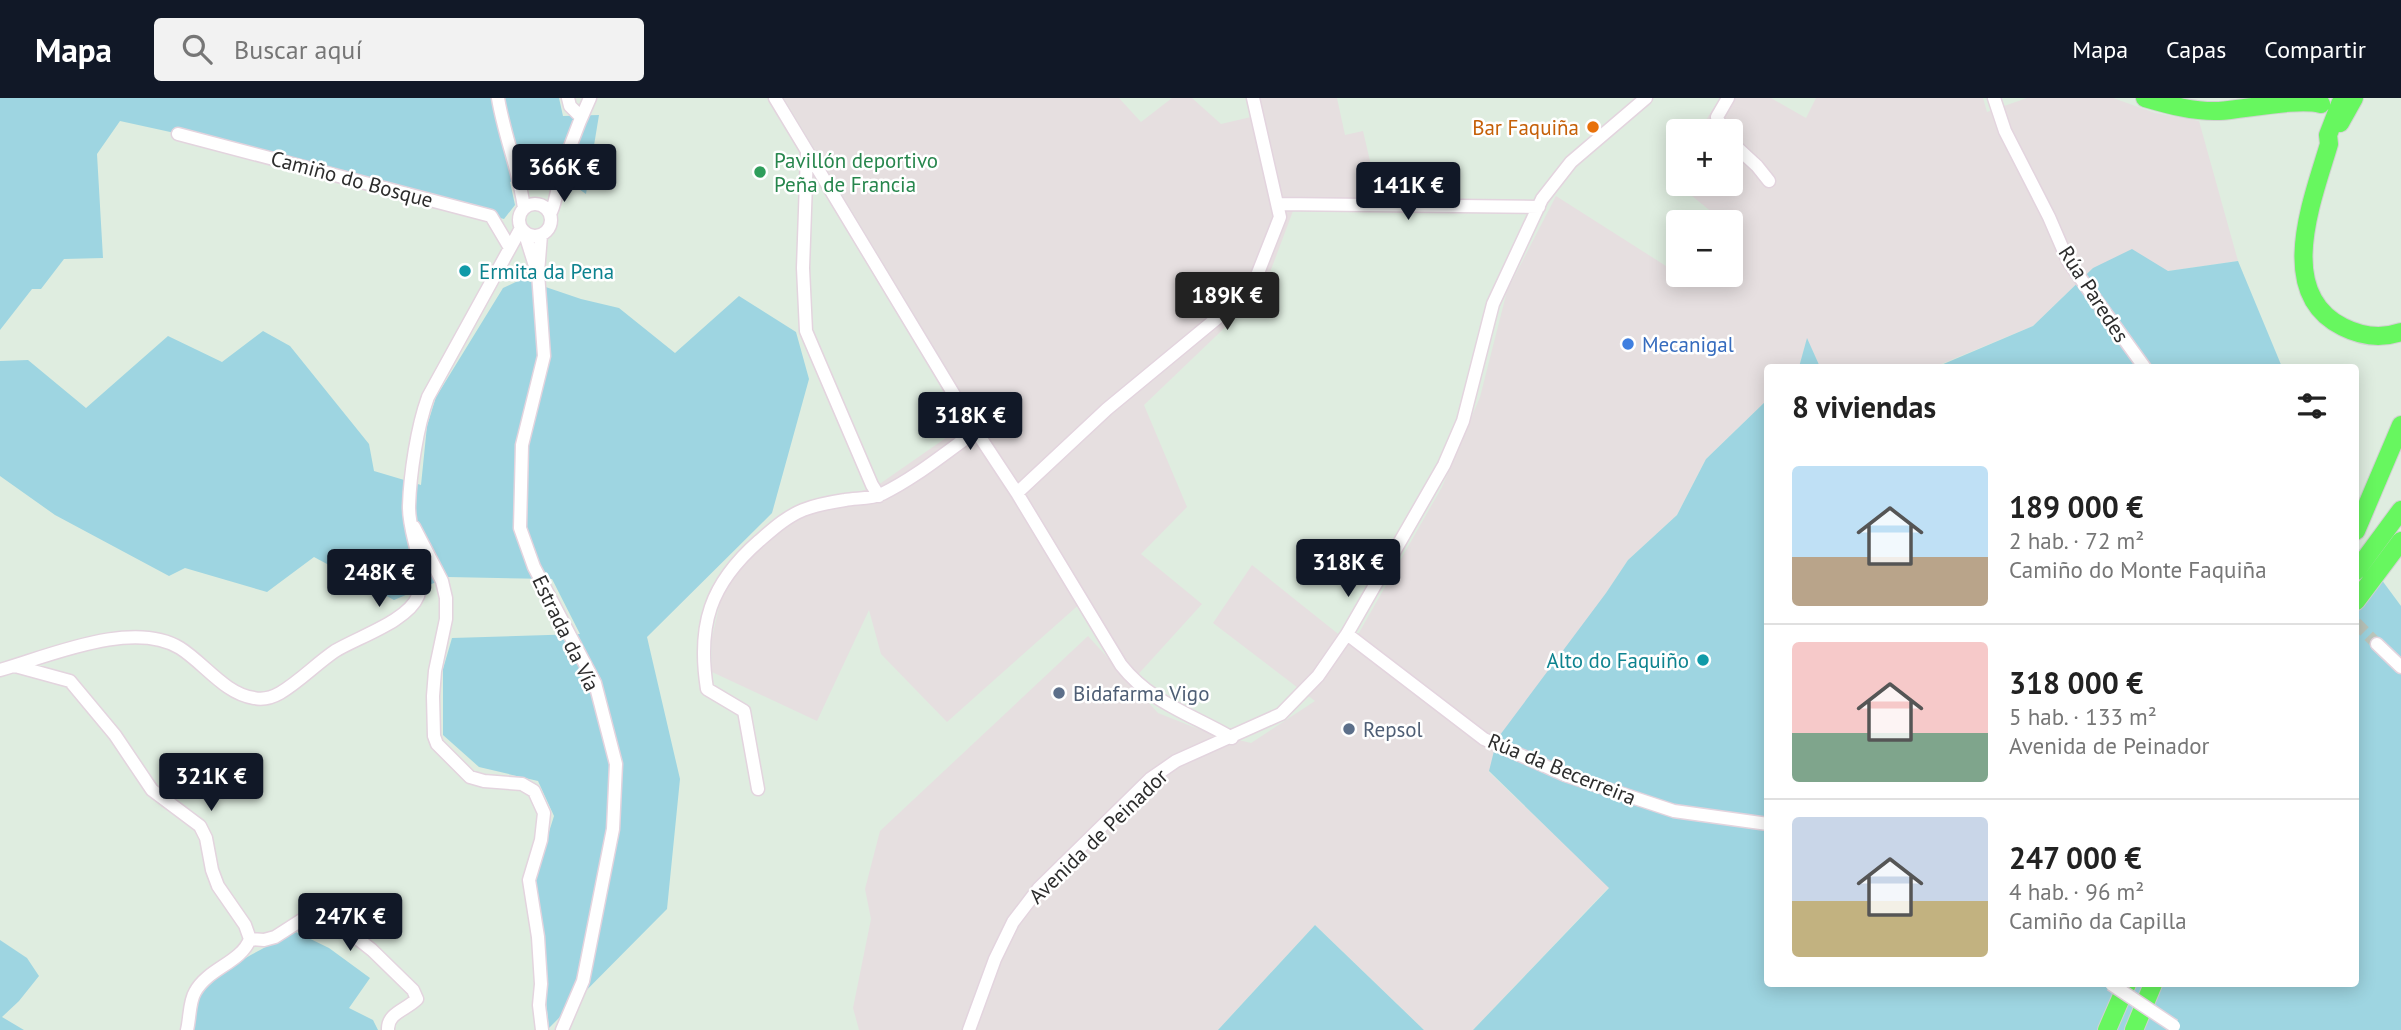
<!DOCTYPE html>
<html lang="es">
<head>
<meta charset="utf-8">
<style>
  body { margin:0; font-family:"PT Sans",sans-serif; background:#f2f2f2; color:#222; height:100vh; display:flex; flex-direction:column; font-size:26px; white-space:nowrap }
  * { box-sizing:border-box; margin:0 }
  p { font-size:23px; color:#767676 }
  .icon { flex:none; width:38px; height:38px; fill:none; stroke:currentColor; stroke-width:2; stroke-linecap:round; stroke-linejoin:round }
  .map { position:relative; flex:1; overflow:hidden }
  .sheet { position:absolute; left:1764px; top:266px; width:595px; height:623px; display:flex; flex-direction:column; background:#fff; border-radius:7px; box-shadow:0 4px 18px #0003 }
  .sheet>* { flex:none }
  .fabs { position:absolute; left:1666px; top:21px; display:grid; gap:14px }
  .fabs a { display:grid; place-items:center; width:77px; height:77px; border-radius:7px; background:#fff; box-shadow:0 4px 18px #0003; font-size:35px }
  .price { position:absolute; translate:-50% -60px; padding:0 16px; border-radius:7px; background:#111827; color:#fff; font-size:23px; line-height:46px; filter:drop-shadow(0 2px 4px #0008) }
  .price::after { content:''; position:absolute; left:50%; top:42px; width:21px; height:16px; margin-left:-10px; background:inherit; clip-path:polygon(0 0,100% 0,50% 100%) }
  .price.selected { background:#222; color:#fff }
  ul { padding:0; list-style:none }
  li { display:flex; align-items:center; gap:21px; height:175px; padding:0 28px }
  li+li { border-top:2px solid #e0e0e0 }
  li span { display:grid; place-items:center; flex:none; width:196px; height:140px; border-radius:7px; color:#555 }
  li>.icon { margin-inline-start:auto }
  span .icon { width:84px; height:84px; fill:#fffc; stroke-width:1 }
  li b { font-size:30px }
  h2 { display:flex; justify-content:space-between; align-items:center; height:84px; padding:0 28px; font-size:30px }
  header { display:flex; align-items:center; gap:42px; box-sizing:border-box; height:98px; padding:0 35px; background:#111827; color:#fff }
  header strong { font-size:33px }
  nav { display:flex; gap:38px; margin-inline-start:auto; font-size:24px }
  .search { width:490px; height:63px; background:#f2f2f2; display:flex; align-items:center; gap:18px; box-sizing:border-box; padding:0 24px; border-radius:7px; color:#767676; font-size:26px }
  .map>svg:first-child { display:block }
</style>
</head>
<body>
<header>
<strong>Mapa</strong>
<div class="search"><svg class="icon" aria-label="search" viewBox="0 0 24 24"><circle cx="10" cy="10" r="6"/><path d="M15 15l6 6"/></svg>Buscar aquí</div>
<nav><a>Mapa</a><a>Capas</a><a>Compartir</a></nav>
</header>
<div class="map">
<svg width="2401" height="932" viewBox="0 0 2401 932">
  <rect width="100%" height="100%" fill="#dfede0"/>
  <path fill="#e6dfe0" d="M784 0H1119L1141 24 1172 0H1192L1221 26 1251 19V0H1337L1345 37 1363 33 1382 114 1293 113 1263 193 1144 307 1187 409 1141 456 1202 506 1133 582 1083 503 947 624 881 556 869 512 817 623 712 574V540L720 505 734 473 791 423 881 385 976 319Z
    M1720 0H1771L1806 20 1816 0H1983L1987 14 2027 0H2113L2155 15 2199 23 2238 163 2168 173 2093 170 2033 228 1934 269H1820L1807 241 1799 269 1768 270 1767 302 1706 361 1677 417 1628 462 1489 674 1609 789 1473 932H1424L1315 827 1218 932H859L853 910 871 821 865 791 880 733 1088 538 1158 615 1206 634 1251 645 1315 603 1213 525 1252 467 1352 547 1442 389 1480 299 1507 193 1556 98 1699 189 1710 177H1731V152L1741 139 1731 130V124H1724L1670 80 1678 68V86H1731V33H1699Z"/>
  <path fill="#9ed5e1" d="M0 0H559L563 18 599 17 586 96 553 73 541 91 532 77 510 84 515 107 504 121 216 44 120 23 97 56 103 160 64 161 41 191H32L0 232Z
    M2132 151 2168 173 2238 163 2282 269 1934 270 2033 228 2093 170Z
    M522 181 581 201 619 210 675 255 739 198 796 234 809 281 772 415 647 539 680 681 667 811 549 930 533 785 554 718 538 683 479 669 443 637V571L452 540 580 536 552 481 448 479 394 502 314 459 267 494 185 470 169 478 55 417 0 378V263L28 262 86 310 168 238 222 264 263 233 290 248 369 346 374 373 421 387 427 328 436 299 503 190Z
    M1807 240 1820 269H1799Z
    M1767 302 1768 886H2356V447L2401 508V932H1473L1609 790 1489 673 1497 641 1606 495 1628 462 1677 417 1706 361Z
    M1315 827 1424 932H1218Z
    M296 834 329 850 370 880 349 910 373 922 378 932H193C195 922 195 909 198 900 208 875 272 846 296 834Z
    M0 842 27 860 39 878 19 903 2 919 24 932H0Z"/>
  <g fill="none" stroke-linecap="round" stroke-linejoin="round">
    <path stroke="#bbc6bc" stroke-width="12" stroke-dasharray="12 6" stroke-linecap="butt" d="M2356 525 2377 546"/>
    <defs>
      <path id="minor" d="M498 0C504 37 519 72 524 110
        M568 0 570 8 581 19
        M775 0 976 333 1017 395 1121 567C1151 605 1191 616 1232 640
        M1994 0 2005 33 2049 119 2068 163 2145 270
        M1723 33 1717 19 1728 0
        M178 36 491 118 510 150
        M1731 44 1757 68 1769 83
        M807 55 803 170 806 233 872 387 879 398
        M1278 106 1539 109
        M519 122a16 16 0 1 1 32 0a16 16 0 1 1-32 0Z
        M550 116C555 107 555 100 558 90 565 60 577 28 590 0
        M524 133 535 168
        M541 137 538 175 544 258 522 347 520 430 534 469 595 585 616 666 613 731 583 883 562 932
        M1017 395 1107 311 1239 202 1256 180 1280 119 1253 0
        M414 429 442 483 446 500V521L435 573 433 598 434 638 437 646 470 679 484 683 522 686 534 693 544 715 541 742 529 782 538 839 541 886 539 907 542 932
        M1347 536 1484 641 1565 677 1674 713 1768 726
        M2377 546 2401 569
        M15 568 70 583 115 637 152 692 200 728 206 740 212 772 218 788 245 827 250 841C241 865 208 870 195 894 189 904 190 920 187 932
        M0 572C49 558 133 521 180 550 204 565 225 596 254 600 263 602 273 599 280 595 300 583 316 566 335 553 358 539 408 523 418 498 428 470 408 437 409 408 410 376 417 329 428 299L521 130
        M758 691 744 613 707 591C697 527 710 486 759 443 773 431 786 419 803 412 816 407 832 404 845 402 856 400 871 401 882 396 915 380 945 355 976 333
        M250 841 264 842 275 839 303 821H313L348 833 372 852 413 892 417 901C406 912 387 915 388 932
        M969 932 995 861 1013 824 1039 790 1150 681 1176 663 1281 616 1318 578 1347 536 1444 367 1463 323 1493 206 1542 101 1571 64 1646 0"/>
      <path id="highway" d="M2145 0C2169 7 2194 14 2219 13 2246 11 2298 0 2321 6
        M2340 6 2328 37 2329 46C2313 101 2274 195 2343 229 2361 238 2381 241 2401 234
        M2340 25 2354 0
        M2356 433 2401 327
        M2356 473 2401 412
        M2356 503 2401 443
        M2107 932 2127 886
        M2134 932 2153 886"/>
    </defs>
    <use href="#minor" stroke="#e3d4de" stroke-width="15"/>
    <use href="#highway" stroke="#d1d1d1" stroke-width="20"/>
    <use href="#minor" stroke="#fff" stroke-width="12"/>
    <use href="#highway" stroke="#67f75f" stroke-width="18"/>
    <defs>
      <path id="minor-bridge" d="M2111 886 2174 928"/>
    </defs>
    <use href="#minor-bridge" stroke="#e3d4de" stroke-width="15" stroke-linecap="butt"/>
    <use href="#minor-bridge" stroke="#fff" stroke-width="12"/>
  </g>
  <circle fill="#e8710a" stroke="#fff" stroke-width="2.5" cx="1593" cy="29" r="7"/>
  <circle fill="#2e9e5b" stroke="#fff" stroke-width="2.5" cx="760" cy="74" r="7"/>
  <g fill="#0f9aa8" stroke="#fff" stroke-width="2.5">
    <circle cx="465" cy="173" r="7"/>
    <circle cx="1703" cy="562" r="7"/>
  </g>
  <circle fill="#3f7fe0" stroke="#fff" stroke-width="2.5" cx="1628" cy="246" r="7"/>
  <g fill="#5c6f8a" stroke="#fff" stroke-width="2.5">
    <circle cx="1059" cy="595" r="7"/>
    <circle cx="1349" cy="631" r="7"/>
  </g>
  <g text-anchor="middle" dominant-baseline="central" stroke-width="5" stroke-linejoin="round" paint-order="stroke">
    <g font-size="21" fill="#c56008" stroke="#fff" text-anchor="end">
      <text x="1579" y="29">Bar Faquiña</text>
    </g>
    <g font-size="21" fill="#27864d" stroke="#fff" text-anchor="start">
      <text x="774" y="62">Pavillón deportivo<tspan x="774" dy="24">Peña de Francia</tspan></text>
    </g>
    <g font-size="21" fill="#2c2c2c" stroke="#fff">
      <text transform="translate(352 81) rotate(15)">Camiño do Bosque</text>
      <text transform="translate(2094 196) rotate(57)">Rúa Paredes</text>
      <text transform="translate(566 535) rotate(64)">Estrada da Vía</text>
      <text transform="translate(1562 671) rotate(22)">Rúa da Becerreira</text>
      <text transform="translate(1098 738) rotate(-44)">Avenida de Peinador</text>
    </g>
    <g font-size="21" fill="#0d838f" stroke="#fff" text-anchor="start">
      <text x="479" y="173">Ermita da Pena</text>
      <text x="1689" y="562" text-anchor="end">Alto do Faquiño</text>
    </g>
    <g font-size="21" fill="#366cbe" stroke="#fff" text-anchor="start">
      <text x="1642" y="246">Mecanigal</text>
    </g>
    <g font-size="21" fill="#4e5e75" stroke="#fff" text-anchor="start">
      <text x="1073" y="595">Bidafarma Vigo</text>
      <text x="1363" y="631">Repsol</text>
    </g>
  </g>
</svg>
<div class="fabs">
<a>+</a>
<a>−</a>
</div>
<b class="price" style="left:564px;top:106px">366K €</b>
<b class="price" style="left:1408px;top:124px">141K €</b>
<b class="price selected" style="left:1227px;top:234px">189K €</b>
<b class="price" style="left:970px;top:354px">318K €</b>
<b class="price" style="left:1348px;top:501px">318K €</b>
<b class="price" style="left:379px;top:511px">248K €</b>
<b class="price" style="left:211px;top:715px">321K €</b>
<b class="price" style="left:350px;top:855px">247K €</b>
<section class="sheet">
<h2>8 viviendas<svg class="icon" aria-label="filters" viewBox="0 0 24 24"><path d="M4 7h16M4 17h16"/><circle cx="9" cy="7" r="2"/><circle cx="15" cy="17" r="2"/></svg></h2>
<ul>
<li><span style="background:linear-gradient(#bfe0f5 65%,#b9a48a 0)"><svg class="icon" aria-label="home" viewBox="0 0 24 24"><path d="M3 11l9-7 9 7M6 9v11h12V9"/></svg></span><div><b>189 000 €</b><p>2 hab. · 72 m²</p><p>Camiño do Monte Faquiña</p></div></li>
<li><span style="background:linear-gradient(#f6c9c9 65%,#7fa58c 0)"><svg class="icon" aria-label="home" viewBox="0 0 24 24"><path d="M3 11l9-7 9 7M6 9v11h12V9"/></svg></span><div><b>318 000 €</b><p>5 hab. · 133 m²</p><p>Avenida de Peinador</p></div></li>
<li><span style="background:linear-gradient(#c9d6e8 60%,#c2b280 0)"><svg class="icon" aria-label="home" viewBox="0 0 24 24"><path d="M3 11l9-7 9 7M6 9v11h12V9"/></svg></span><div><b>247 000 €</b><p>4 hab. · 96 m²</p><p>Camiño da Capilla</p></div></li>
</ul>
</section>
</div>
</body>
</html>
